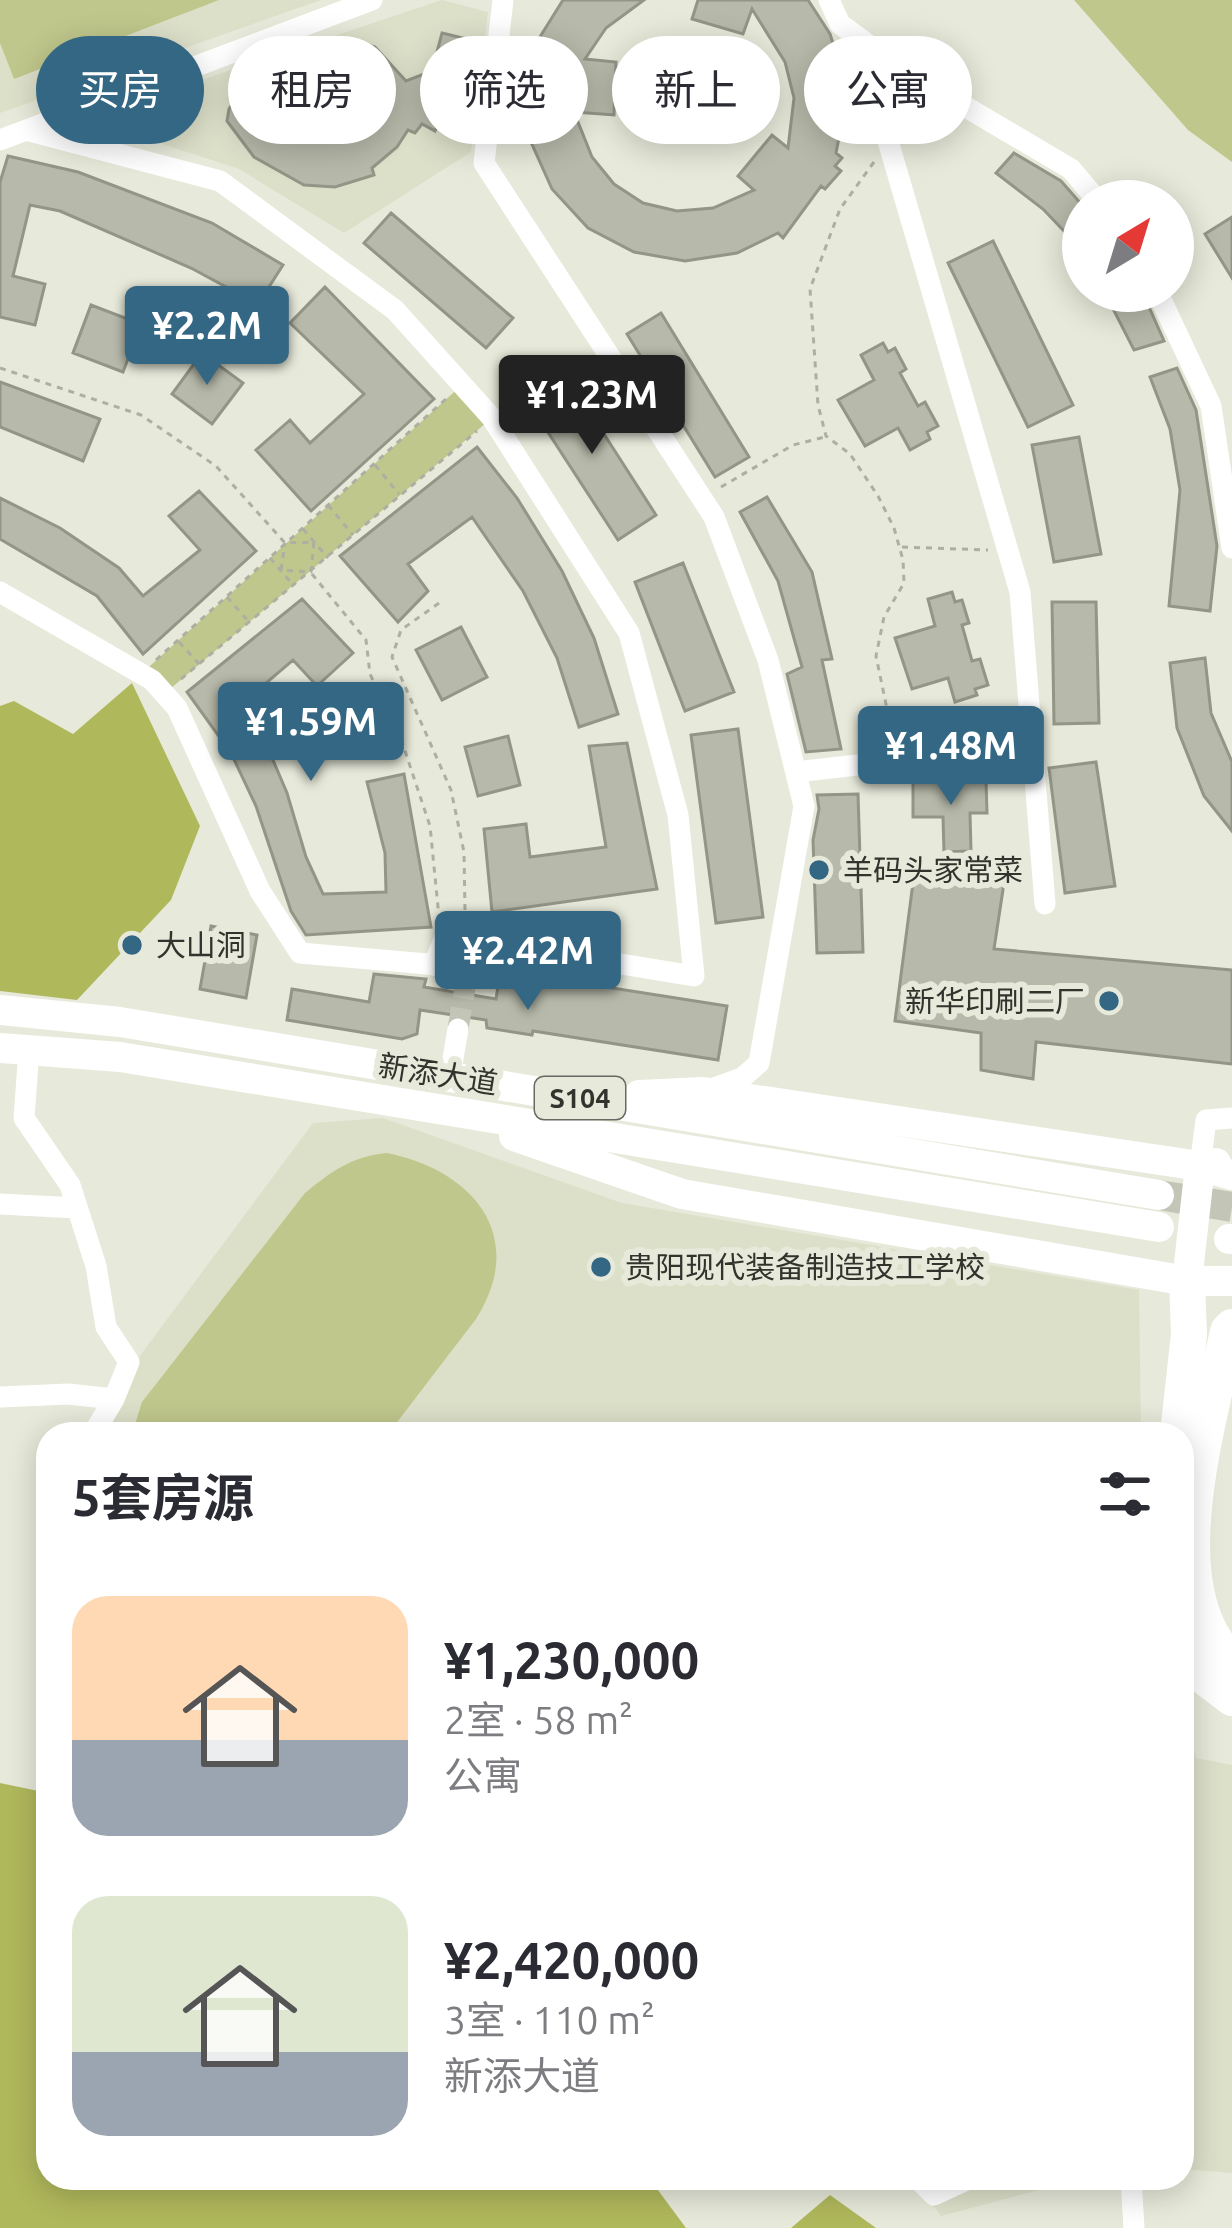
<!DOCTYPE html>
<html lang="zh">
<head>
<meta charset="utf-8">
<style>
  body { margin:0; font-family:Ubuntu,"Noto Sans SC",sans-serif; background:#f2f2f3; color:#2b2b33; height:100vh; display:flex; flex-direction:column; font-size:45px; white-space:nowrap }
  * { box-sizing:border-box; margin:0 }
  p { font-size:39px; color:#7c7c81 }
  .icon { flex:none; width:66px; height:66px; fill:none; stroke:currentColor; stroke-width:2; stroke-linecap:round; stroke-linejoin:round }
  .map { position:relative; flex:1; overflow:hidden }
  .drawer { position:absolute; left:36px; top:1422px; width:1158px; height:768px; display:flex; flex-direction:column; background:#fff; border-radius:36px; box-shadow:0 6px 30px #0003 }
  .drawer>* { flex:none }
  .top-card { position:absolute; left:36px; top:36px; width:1161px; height:108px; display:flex; gap:24px }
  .needle { width:78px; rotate:38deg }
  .buttons { position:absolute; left:1062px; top:180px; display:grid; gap:24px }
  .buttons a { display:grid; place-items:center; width:132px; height:132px; border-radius:50%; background:#fff; box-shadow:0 6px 30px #0003; font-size:60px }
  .price { position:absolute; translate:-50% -102px; padding:0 27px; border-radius:12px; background:#346784; color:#fff; font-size:39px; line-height:78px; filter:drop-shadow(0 3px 6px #0008) }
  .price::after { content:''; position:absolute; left:50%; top:72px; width:36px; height:27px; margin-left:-18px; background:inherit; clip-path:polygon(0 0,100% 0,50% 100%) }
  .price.current { background:#222; color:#fff }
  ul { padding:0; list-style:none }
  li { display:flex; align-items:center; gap:36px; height:300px; padding:0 36px }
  li span { display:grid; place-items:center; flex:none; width:336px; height:240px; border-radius:36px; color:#555 }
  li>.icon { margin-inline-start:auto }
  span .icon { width:144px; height:144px; fill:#fffc; stroke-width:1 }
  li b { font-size:51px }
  h2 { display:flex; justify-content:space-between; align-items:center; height:144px; padding:0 36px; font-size:51px }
  .tag { padding:0 42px; border-radius:54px; background:#fff; box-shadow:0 6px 30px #0003; font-size:42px; line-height:108px }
  .tag.current { background:#346784; color:#fff }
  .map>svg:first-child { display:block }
</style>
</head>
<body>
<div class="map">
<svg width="1232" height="2228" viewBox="0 0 1232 2228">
  <rect width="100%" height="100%" fill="#e7e9da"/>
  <path fill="#dde0c9" d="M0 0H321L0 113Z
    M442 0 488 12 471 152 344 233 239 169 162 144 153 96Z
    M383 1118 622 1203 1139 1290 1141 1434H117L107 1400 313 1123Z
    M1182 1706 1196 1758 1232 1765V2173L1182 2169Z
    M911 2178H1084L941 2216Z"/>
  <path fill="#c0c78c" d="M0 0H219L14 79 0 43Z
    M1074 0H1232V162L1188 130Z
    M342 68C369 74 379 84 380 112 348 162 293 137 270 94Z
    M462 385 492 418 164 694 141 674Z
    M387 1153C472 1170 529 1235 476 1319L388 1434H132L142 1402 305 1193C332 1171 352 1156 387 1153Z"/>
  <path fill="#b0b85c" d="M132 683 200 826 171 900 77 1000 0 991V706L14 701 73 734Z
    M0 1783 48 1793V2178H649L686 2228H0Z
    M830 2195 876 2228H791Z"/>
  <path fill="#b7b9aa" stroke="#939587" stroke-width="3" fill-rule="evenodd" d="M563 0H644L606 28 585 59 616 62 614 115 574 112 592 157 614 184 643 203 677 211 713 208 754 190 738 176 772 135 788 148 794 98 785 62 752 9 743 34 692 19 698 0H808L830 34 841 68 845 107 836 153 842 158 835 166 841 171 825 189 821 186 783 238 778 233 737 253 685 261 634 252 588 228 552 189 531 142 526 90 538 40Z
    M442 33 463 38 435 131 422 124 415 133 408 130 397 147 372 168 374 175 335 187 304 185 254 157 227 121 229 109 244 86 273 64 335 41H356L375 47 406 81 432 71ZM342 68 370 79 379 93 380 112 360 134 341 139 320 138 302 131 282 117 270 94Z
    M1014 153 1061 181 1083 206V251L1043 209 996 173Z
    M8 156 78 172 212 223 283 265 258 304 191 268 60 211 30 205 13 276 45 284 35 325 0 317V182Z
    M391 213 513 318 486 348 364 243Z
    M1232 217V278L1205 234Z
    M993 241 1073 405 1028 427 948 263Z
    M325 287 434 399 311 511 256 450 290 420 310 443 364 394 290 323Z
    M1104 291H1142L1164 341 1134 350Z
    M91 305 141 324 123 372 73 353Z
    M661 313 749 457 715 477 627 334Z
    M883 343 888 352 895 348 906 369 900 373 918 406 925 402 938 426 927 432 930 439 910 450 898 428 865 446 838 400 874 380 861 355Z
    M202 353 243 383 212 424 172 394Z
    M1177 368 1196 410 1217 546 1210 611 1169 606 1180 490 1170 429 1150 377Z
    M566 375 656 515 618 540 527 400Z
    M0 382 100 419 83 461 0 427Z
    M1079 437 1101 554 1054 562 1032 445Z
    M477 447 517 498 562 571 594 638 618 714 579 727 557 658 523 591 472 517 408 564 428 591 398 622 340 556Z
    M199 491 256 551 143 654 97 596 0 539V498L60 528 119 568 143 596 200 550 169 516Z
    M767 497 812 572 832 659 822 660 841 749 806 752 787 674 802 667 778 581 740 512Z
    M683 563 734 692 685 711 635 582Z
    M952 592 955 602 962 600 969 623 962 625 972 661 980 659 988 685 975 689 977 695 955 702 948 678 912 689 895 638 935 626 928 599Z
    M302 599 353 653 317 686 293 660 239 706 264 739 287 793 306 857 323 894 386 892 385 853 367 782 404 774 431 927 306 935 291 911 256 806 231 753 187 692Z
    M1052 602H1096L1099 723 1054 724Z
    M461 627 487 677 442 700 416 650Z
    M1205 658 1211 713 1232 762V831L1204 796 1177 728 1170 663Z
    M738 729 763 917 716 923 691 735Z
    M508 736 520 785 478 796 465 747Z
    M627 743 657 889 492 912 484 829 526 824 530 857 606 847 589 746Z
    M1096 762 1115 886 1065 893 1049 768Z
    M986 781 987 813H970L971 851 944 852 943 817H913V782Z
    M858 794 863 952 817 953 813 840 819 809 817 795Z
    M914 875 1004 883 994 949 1232 970V1064L1036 1042 1033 1079 981 1070V1033L895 1021Z
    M211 926 257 935 246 998 200 989Z
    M374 974 426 979 424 987 496 999 499 980 540 987 542 977 727 1006 718 1060 533 1031 532 1035 487 1028 486 1020 420 1010 417 1034 402 1039 287 1020 292 989 369 1002Z"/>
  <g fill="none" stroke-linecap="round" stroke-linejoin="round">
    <path stroke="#c3c5b7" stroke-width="21" stroke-dasharray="21 10" stroke-linecap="butt" d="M458 1029 465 988"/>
    <path stroke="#c3c5b7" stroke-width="30" stroke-dasharray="30 15" stroke-linecap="butt" d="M1159 1195 1232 1207"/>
    <path stroke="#adafa2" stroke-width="3" stroke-dasharray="6 6" stroke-linecap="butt" d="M874 162 840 209 810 289 818 405 826 436 850 454 878 496 894 528 903 560 904 583 884 617 876 656 893 738
      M0 368 141 415 216 466 285 543 314 542 311 572 281 570 285 543
      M375 465 399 494
      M721 487 793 445 825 437
      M328 505 353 535
      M303 529 328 558
      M902 547 988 550
      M270 558 294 586
      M312 574 366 640 370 674 401 739 430 826 439 917
      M227 597 249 622
      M439 603 401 630 392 657 451 790 464 852 465 911
      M179 642 200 665
      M156 660 447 398
      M181 679 477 431"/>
    <path stroke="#fff" stroke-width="10" d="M428 964 441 933 465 925 500 944"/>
    <path stroke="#fff" stroke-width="21" d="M503 0 484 163 714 517 768 660 804 806 759 1063 742 1078 706 1091
      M829 0 840 24 900 68 1071 169 1098 201
      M900 68 888 141 1020 592 1045 904
      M0 140 372 0
      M1157 291 1211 406 1232 548
      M0 592 152 680 177 708 260 891 300 953 428 964 468 972 500 944 694 976 678 815 629 633 492 418 395 310 220 181 26 130
      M796 772 1032 745
      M29 1050 24 1118 70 1185 96 1266 106 1327 129 1362 114 1399 93 1434
      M450 1076 458 1029
      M1200 1166 1206 1120 1232 1118
      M0 1204 77 1208
      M0 1397 68 1394 114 1399
      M917 2178 934 2195 971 2178
      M1131 2178 1134 2228"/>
    <path stroke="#fff" stroke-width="30" d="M0 1010 120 1022 1159 1195
      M0 1048 120 1057 1159 1227
      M639 1095 703 1092 1200 1166 1232 1175
      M514 1136 682 1194 1187 1281H1232
      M1229 1239H1232
      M1187 1281 1200 1166 1216 1163"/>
    <path stroke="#fff" stroke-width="36" d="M1232 1327 1228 1331C1210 1421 1155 1590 1232 1661
      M1178 1434 1189 1334 1187 1281
      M1182 1645 1191 1667 1232 1698"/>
  </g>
  <g fill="#346784" stroke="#e7e9da" stroke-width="4.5">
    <circle cx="819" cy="870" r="12"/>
    <circle cx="132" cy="945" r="12"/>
    <circle cx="1109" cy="1001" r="12"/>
    <circle cx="601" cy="1267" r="12"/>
  </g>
  <g text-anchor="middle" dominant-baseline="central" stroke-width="12" stroke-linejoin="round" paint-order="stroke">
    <rect fill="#e7e9da" stroke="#686a61" stroke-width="3" x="535" y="1077" width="90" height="42" rx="9"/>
    <g font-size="27" font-weight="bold" fill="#32332d">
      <text x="580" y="1098">S104</text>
    </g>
    <g font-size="30" fill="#32332d" stroke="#e7e9da" text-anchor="start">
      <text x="843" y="870">羊码头家常菜</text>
      <text x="156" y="945">大山洞</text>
      <text x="1085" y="1001" text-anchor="end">新华印刷二厂</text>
      <text x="625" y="1267">贵阳现代装备制造技工学校</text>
    </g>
    <g font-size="30" fill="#32332d" stroke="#e7e9da">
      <text transform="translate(438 1074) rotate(9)">新添大道</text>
    </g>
  </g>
</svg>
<div class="buttons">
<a><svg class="needle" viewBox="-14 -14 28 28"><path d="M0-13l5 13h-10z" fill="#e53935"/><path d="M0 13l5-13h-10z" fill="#7c7c81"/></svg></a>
</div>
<b class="price" style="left:207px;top:388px">¥2.2M</b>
<b class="price current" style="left:592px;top:457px">¥1.23M</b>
<b class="price" style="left:311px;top:784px">¥1.59M</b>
<b class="price" style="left:951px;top:808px">¥1.48M</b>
<b class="price" style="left:528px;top:1013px">¥2.42M</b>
<div class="top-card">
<a class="tag current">买房</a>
<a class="tag">租房</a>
<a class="tag">筛选</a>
<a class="tag">新上</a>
<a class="tag">公寓</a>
</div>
<section class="drawer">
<h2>5套房源<svg class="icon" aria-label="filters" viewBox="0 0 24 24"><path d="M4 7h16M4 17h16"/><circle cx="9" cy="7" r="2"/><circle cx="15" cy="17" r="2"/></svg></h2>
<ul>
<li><span style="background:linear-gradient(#ffd9b3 60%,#9aa5b1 0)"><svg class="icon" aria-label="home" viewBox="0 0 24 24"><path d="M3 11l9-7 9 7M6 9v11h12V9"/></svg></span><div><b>¥1,230,000</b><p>2室 · 58 m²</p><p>公寓</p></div></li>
<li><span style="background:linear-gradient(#dfe7d0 65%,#9aa5b1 0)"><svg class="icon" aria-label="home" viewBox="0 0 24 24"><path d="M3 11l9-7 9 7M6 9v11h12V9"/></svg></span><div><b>¥2,420,000</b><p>3室 · 110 m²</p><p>新添大道</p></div></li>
</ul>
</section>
</div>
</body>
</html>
